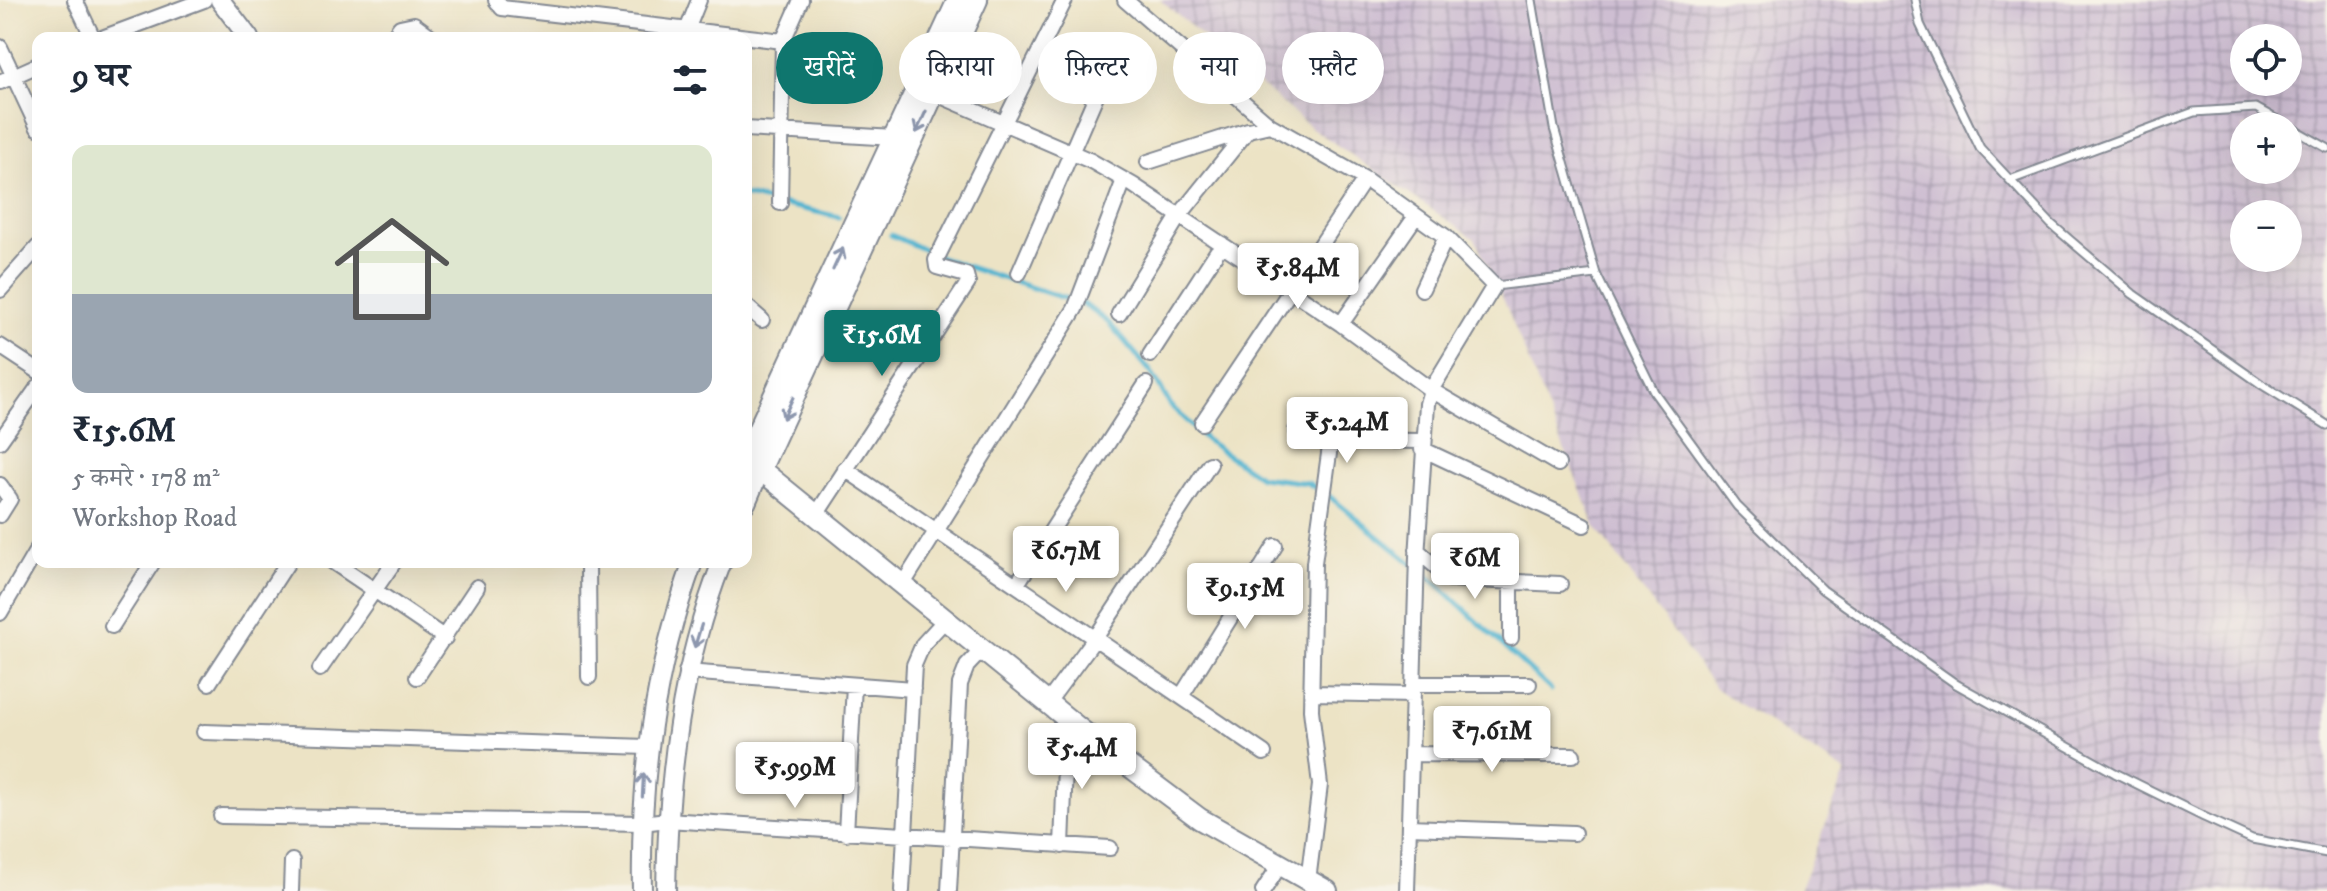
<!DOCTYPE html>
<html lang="hi">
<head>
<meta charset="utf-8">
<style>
  body { margin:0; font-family:"IM FELL DW Pica","Noto Serif Devanagari",serif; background:#f2f2f3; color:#1f2937; height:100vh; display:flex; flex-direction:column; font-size:30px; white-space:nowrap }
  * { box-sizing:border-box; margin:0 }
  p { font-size:26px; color:#747a83 }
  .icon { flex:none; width:44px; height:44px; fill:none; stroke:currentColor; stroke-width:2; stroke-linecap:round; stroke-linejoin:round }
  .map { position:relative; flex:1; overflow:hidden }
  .details { position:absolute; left:32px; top:32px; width:720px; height:536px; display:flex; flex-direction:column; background:#fff; border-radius:16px; box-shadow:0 8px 32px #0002 }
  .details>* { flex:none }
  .top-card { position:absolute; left:776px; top:32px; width:760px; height:72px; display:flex; gap:16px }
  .controls { position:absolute; left:2230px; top:24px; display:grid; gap:16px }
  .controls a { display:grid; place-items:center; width:72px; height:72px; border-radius:50%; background:#fff; box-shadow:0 8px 32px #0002; font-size:40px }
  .price { position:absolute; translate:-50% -68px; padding:0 18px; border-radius:8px; background:#fff; color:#222; font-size:26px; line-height:52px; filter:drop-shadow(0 2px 4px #0008) }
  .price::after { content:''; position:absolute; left:50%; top:48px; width:24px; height:18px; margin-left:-12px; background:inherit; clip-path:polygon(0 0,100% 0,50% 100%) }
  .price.on { background:#0f766e; color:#fff }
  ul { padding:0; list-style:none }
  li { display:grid; align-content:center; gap:16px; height:424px; padding:0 40px }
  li+li { border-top:2px solid #e0e1e3 }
  li span { display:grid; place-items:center; height:248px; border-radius:16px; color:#555 }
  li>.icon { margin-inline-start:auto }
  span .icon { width:144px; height:144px; fill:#fffc; stroke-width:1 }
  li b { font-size:34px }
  h2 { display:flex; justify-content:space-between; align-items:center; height:96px; padding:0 40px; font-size:34px }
  .tag { padding:0 28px; border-radius:36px; background:#fff; box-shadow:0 8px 32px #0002; font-size:28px; line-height:72px }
  .tag.on { background:#0f766e; color:#fff }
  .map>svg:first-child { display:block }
</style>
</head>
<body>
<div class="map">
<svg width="2327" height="891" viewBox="0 0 2327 891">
  <defs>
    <pattern id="industrial-grid" width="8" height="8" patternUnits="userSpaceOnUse" patternTransform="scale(2)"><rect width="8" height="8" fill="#cebed2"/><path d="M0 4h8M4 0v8" fill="none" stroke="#a69bae"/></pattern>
  </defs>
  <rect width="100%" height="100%" fill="#f7f3e8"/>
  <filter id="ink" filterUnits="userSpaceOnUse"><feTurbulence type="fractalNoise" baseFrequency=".0125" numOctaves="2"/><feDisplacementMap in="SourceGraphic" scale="16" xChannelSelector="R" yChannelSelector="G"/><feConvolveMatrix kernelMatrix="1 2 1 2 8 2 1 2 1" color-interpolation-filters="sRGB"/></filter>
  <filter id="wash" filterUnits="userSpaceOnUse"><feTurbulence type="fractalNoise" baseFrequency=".006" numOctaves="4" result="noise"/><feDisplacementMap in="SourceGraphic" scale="32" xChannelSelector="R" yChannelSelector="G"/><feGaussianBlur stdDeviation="1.8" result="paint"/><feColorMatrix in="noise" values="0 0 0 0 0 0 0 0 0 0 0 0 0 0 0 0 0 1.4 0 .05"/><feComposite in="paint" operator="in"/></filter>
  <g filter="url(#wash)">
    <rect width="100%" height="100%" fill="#ece3c5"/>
    <path fill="url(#industrial-grid)" fill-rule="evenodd" d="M1160 0H2327V891H1799L1846 772 1716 689 1596 528 1505 303 1475 239 1309 126ZM2244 38H2288V82H2244ZM2244 126H2288V170H2244ZM2244 214H2288V258H2244Z"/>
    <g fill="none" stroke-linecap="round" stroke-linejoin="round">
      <path stroke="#51b4d0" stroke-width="5" d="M746 196 839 217
        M891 235 950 261 1085 305 1109 323 1151 372 1171 406 1206 440 1260 477 1308 483 1329 496 1437 584 1551 690"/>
    </g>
  </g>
  <g filter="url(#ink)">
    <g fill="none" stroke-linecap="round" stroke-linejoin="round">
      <defs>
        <path id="service" d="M1532 0 1554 128 1596 274 1654 392 1737 506 1823 590 1956 684 2115 773 2204 817 2252 839 2327 853
          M1915 0 1920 24 1980 148 2051 224 2133 294 2261 384 2327 425
          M2288 126 2327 148
          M2010 180 2194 112 2256 108 2288 126
          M1495 286 1596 274"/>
        <path id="minor" d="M75 0 93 38
          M496 0 502 8 783 41
          M1125 0 1270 125 1365 179 1446 237 1494 286 1431 390 1427 404 1417 557 1407 891
          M687 30 699 0
          M102 38 204 0
          M392 38 400 27 414 24 433 38
          M0 47 38 128
          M0 82 38 65
          M934 93 1091 161 1133 185 1341 324 1431 390 1558 464
          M746 129 894 138
          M1148 162 1248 130
          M780 203 783 41 801 0
          M1019 273 1098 91
          M1422 289 1446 237
          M0 290 38 247
          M746 306 762 320
          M1119 314 1179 216 1248 130 1270 125
          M1341 324 1416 216
          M0 346 38 371
          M1150 355 1222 244
          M1202 423 1365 179
          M1296 430 1341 440 1423 441
          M0 441 38 387
          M1422 449 1584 525
          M845 469 1264 753
          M0 485 10 499 0 515
          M816 515 968 283 966 275 937 267 936 260 1065 0
          M1417 550 1450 579 1560 584
          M333 562 445 638
          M588 562 589 677
          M903 584 1075 309 1124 180
          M1017 584 1146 384
          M0 613 38 548
          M112 626 153 562
          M1511 638V583
          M320 669 394 562
          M686 672 913 689
          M417 677 477 587
          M209 683 288 562
          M1413 684H1529
          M1312 693 1413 695
          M1182 695 1275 546
          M1048 702 1096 637 1210 464
          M204 732 647 747
          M1411 754 1573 755
          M221 816 642 823 667 820 1110 848
          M1409 827 1574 833
          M846 833 854 685
          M1062 846 1065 766 1081 730
          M1308 881 1320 785 1311 710 1314 563 1331 439
          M291 891 292 861
          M902 891 914 665 923 644 945 620
          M949 891 960 684 967 666 982 650
          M1263 891 1280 865"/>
        <path id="secondary" d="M220 0 249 38
          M746 503 760 470
          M642 891C640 777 654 670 693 562
          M666 891C668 777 680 669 722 562"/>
        <path id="primary" d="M746 456 958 0
          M746 458 1081 730 1200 819 1327 891
          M760 470 977 0"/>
      </defs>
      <use href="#service" stroke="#848992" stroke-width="11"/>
      <use href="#minor" stroke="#848992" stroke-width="18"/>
      <use href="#secondary" stroke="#848992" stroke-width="22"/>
      <use href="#primary" stroke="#848992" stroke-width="24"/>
      <use href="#service" stroke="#fff" stroke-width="7"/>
      <use href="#minor" stroke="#fff" stroke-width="14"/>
      <use href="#secondary" stroke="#fff" stroke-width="18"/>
      <use href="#primary" stroke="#fff" stroke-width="20"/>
    </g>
    <defs><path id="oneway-shaft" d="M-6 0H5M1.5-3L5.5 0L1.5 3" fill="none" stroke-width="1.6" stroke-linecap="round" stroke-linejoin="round" transform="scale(2)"/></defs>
    <g stroke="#8d97ae">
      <use href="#oneway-shaft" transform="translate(921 122) rotate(115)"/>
      <use href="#oneway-shaft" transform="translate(838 259) rotate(-65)"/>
      <use href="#oneway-shaft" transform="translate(788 408) rotate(115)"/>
      <use href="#oneway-shaft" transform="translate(698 636) rotate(107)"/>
      <use href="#oneway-shaft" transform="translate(643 785) rotate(-87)"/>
    </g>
  </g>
</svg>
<div class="controls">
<a><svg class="icon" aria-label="locate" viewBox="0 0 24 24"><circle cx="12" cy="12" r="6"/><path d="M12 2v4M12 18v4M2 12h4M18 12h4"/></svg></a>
<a>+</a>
<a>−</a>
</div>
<b class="price" style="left:1298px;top:311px">₹5.84M</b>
<b class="price on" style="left:882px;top:378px">₹15.6M</b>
<b class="price" style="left:1347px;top:465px">₹5.24M</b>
<b class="price" style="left:1066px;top:594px">₹6.7M</b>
<b class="price" style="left:1475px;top:601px">₹6M</b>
<b class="price" style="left:1245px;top:631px">₹9.15M</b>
<b class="price" style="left:1492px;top:774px">₹7.61M</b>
<b class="price" style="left:1082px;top:791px">₹5.4M</b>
<b class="price" style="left:795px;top:810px">₹5.99M</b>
<div class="top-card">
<a class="tag on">खरीदें</a>
<a class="tag">किराया</a>
<a class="tag">फ़िल्टर</a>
<a class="tag">नया</a>
<a class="tag">फ़्लैट</a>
</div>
<section class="details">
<h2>9 घर<svg class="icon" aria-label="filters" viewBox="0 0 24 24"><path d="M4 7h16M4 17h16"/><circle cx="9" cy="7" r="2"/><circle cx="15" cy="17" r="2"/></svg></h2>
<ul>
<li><span style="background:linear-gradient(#dfe7d0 60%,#9aa5b1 0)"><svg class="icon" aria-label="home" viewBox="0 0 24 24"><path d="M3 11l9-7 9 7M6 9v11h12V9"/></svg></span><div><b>₹15.6M</b><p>5 कमरे · 178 m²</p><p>Workshop Road</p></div></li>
</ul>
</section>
</div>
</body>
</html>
